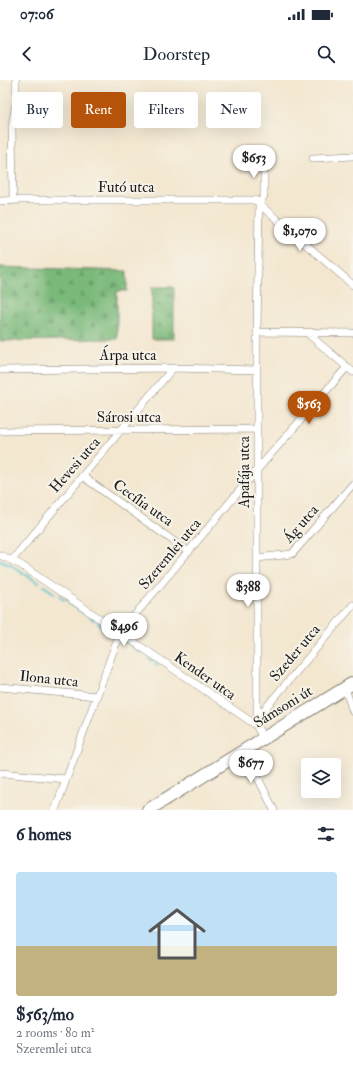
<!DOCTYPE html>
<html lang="en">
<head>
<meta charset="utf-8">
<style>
  body { margin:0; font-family:"IM FELL Double Pica",serif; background:#f2f2f3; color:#1f2937; height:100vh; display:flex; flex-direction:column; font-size:15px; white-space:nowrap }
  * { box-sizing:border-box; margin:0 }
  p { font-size:13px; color:#747a83 }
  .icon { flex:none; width:22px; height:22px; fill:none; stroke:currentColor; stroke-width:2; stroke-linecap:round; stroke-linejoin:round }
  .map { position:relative; height:730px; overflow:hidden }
  .drawer { display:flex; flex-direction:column; background:#fff; flex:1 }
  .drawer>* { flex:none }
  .hud { position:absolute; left:12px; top:12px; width:329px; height:36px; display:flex; gap:8px }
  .fabs { position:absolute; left:301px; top:678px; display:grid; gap:8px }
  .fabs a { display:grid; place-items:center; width:40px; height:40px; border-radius:4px; background:#fff; box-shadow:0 4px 16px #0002; font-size:20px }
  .price { position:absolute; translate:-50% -34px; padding:0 9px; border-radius:14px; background:#fff; color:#222; font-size:13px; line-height:26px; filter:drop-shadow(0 1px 2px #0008) }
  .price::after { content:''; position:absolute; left:50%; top:24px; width:12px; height:9px; margin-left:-6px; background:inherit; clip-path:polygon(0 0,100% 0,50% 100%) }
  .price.current { background:#b45309; color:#fff }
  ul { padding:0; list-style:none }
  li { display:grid; align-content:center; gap:8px; height:212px; padding:0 16px }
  li span { display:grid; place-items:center; height:124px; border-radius:4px; color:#555 }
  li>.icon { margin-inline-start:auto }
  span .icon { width:72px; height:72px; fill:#fffc; stroke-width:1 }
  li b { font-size:17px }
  h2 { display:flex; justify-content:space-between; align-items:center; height:48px; padding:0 16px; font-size:17px }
  .chip { padding:0 14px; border-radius:4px; background:#fff; box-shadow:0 4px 16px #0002; font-size:14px; line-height:36px }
  .chip.current { background:#b45309; color:#fff }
  .status { display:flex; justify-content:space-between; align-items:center; height:28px; padding:0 20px; background:#fff; direction:ltr }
  .status svg { height:11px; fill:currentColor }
  header { display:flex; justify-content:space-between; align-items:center; height:52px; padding:0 16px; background:#fff; font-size:18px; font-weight:600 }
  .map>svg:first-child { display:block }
</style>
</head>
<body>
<div class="status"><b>07:06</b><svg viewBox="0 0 49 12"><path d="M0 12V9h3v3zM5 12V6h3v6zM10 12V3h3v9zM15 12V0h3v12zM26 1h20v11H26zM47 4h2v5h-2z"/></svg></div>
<header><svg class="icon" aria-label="back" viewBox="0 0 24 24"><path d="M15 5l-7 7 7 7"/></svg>Doorstep<svg class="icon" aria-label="search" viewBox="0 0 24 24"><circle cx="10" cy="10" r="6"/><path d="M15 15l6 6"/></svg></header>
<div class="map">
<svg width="353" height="730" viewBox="0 0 353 730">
  <defs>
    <pattern id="forest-firs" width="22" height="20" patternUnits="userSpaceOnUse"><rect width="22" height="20" fill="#7ab97a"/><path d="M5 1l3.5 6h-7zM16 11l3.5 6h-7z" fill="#699e69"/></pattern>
  </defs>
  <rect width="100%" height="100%" fill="#f7f3e8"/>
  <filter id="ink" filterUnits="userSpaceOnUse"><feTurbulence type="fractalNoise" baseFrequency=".025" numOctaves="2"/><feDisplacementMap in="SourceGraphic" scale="8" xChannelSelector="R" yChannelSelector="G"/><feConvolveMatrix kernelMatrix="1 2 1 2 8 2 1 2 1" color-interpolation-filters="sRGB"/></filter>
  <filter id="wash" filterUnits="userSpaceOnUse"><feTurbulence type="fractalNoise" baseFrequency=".012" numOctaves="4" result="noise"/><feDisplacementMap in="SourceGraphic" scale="16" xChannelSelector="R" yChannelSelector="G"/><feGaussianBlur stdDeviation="0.9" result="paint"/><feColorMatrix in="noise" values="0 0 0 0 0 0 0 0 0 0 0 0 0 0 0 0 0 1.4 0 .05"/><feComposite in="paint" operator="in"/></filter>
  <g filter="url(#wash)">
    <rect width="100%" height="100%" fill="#f3e7d0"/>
    <path fill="url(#forest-firs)" stroke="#4b6a4b" d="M0 187 127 191V211H117V259L0 261Z
      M152 207H174V259H152Z"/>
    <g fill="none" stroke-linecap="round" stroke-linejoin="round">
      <path stroke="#5ac5d4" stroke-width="2" d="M0 480 12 485
        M14 487 39 503
        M44 506 55 514
        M59 516 64 520
        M68 523 75 527
        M77 529 81 531
        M82 532 88 536
        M90 537 94 540
        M97 542 112 553
        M126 562 141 573
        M149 579 152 581
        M155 583 158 585"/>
    </g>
  </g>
  <g filter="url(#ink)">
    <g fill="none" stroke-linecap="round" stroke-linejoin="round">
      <defs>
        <path id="minor" d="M313 78 353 76
          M264 83V116L259 124 353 205
          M13 120 12 46 16 23V0
          M0 121 21 120H253L257 121 259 123 257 252V638L256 645 263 658
          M257 252 353 253
          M307 253 353 292
          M0 290 173 288 257 290
          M0 351 257 349
          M82 396 189 472
          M0 475 21 485 256 645
          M257 478 292 474 353 404
          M12 480 173 288
          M0 607 96 616
          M345 608 353 632
          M257 638 353 525
          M244 670 274 730
          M0 693 66 699
          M55 730 115 566 123 549 257 390 347 287"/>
        <path id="primary" d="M148 730 353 603"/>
      </defs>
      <use href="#minor" stroke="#888276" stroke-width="8"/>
      <use href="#primary" stroke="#888276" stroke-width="14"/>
      <use href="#minor" stroke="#fff" stroke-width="7"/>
      <use href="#primary" stroke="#fff" stroke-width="12"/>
    </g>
  </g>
  <g text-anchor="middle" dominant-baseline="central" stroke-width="4" stroke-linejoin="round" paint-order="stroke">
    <g font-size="15" fill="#1c1c1c" stroke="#f7f3e8">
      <text x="126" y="107">Futó utca</text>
      <text x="128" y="275">Árpa utca</text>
      <text x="129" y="337">Sárosi utca</text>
      <text transform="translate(75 385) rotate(-49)">Hevesi utca</text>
      <text transform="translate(244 392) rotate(-90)">Apafája utca</text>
      <text transform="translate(143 423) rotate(35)">Cecília utca</text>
      <text transform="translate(301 444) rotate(-49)">Ág utca</text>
      <text transform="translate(170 474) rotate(-50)">Szeremlei utca</text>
      <text transform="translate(295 573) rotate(-50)">Szeder utca</text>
      <text transform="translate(205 596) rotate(35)">Kender utca</text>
      <text transform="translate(49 599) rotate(6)">Ilona utca</text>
      <text transform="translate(283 627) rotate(-32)">Sámsoni út</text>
    </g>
  </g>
</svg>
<div class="fabs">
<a><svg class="icon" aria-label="layers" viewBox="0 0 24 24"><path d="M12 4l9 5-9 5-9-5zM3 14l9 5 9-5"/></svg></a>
</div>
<b class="price" style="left:254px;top:99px">$653</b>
<b class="price" style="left:300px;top:172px">$1,070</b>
<b class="price current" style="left:309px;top:345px">$563</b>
<b class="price" style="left:248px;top:528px">$388</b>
<b class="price" style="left:124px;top:567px">$496</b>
<b class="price" style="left:251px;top:704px">$677</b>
<div class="hud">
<a class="chip">Buy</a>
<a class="chip current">Rent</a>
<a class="chip">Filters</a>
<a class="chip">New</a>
</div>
</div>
<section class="drawer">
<h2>6 homes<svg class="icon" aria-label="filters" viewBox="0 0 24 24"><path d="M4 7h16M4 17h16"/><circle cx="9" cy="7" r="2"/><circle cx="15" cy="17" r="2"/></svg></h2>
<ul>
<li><span style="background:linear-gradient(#bfe0f5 60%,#c2b280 0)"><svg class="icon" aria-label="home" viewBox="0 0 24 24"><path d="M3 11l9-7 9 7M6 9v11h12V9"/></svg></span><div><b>$563/mo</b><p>2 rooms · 80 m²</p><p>Szeremlei utca</p></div></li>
</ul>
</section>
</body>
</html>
